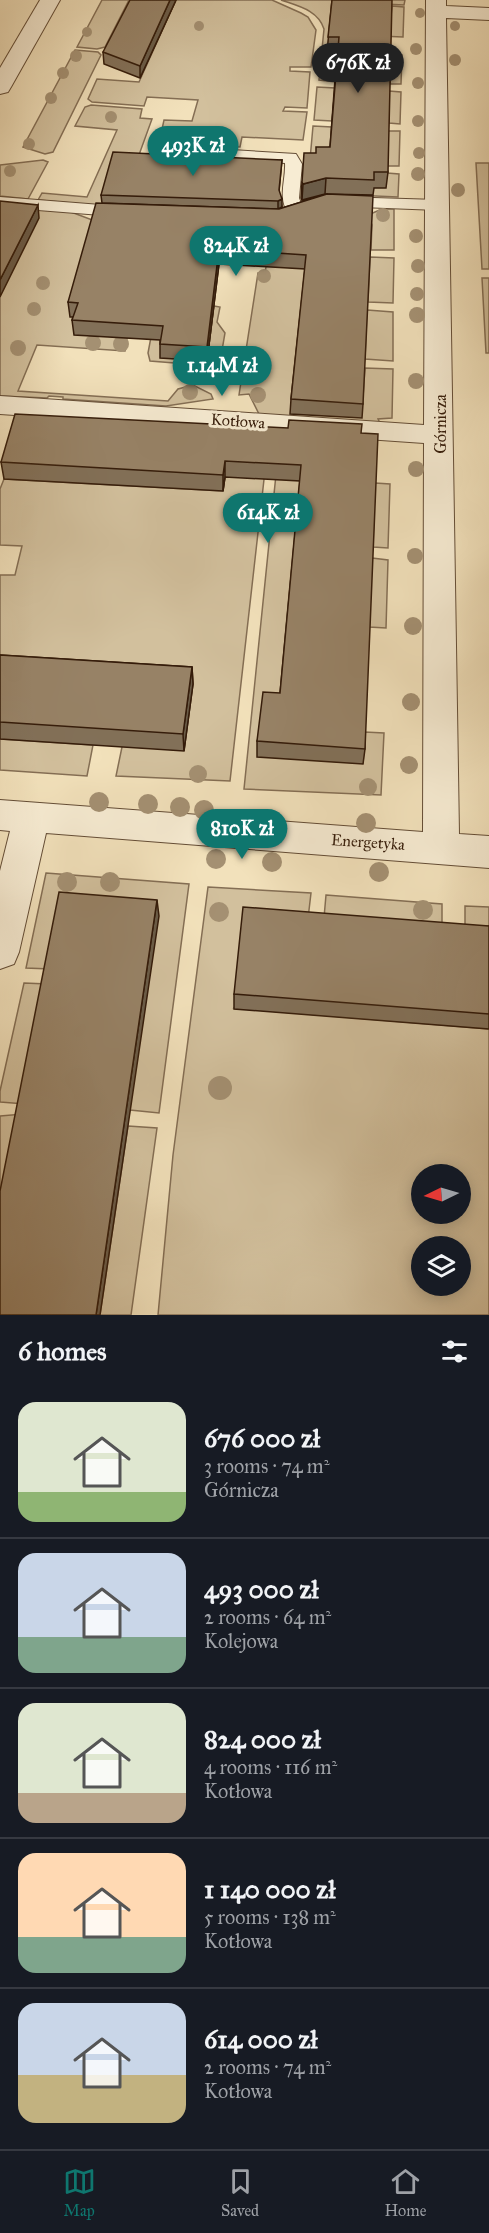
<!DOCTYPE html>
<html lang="en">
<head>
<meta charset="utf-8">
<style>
  body { margin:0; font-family:"IM FELL Great Primer",serif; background:#242831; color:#f1f3f6; height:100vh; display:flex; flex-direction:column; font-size:22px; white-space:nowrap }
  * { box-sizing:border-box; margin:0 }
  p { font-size:20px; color:#9ea1a6 }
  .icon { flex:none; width:33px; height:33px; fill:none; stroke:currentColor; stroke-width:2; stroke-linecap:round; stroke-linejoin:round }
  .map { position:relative; height:1315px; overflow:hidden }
  .panel { display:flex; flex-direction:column; background:#171b24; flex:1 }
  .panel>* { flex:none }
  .needle { width:39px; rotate:265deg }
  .buttons { position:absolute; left:411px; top:1164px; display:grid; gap:12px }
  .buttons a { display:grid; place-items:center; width:60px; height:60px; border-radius:50%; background:#171b24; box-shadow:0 3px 15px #0003; font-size:30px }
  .price { position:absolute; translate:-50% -51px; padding:0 14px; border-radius:21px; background:#0f766e; color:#fff; font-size:20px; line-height:39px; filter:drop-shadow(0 2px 3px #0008) }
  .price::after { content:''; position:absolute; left:50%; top:36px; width:18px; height:14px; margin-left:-9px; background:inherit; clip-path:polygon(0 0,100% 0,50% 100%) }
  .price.selected { background:#222; color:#fff }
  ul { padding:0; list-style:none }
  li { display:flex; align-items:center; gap:18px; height:150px; padding:0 18px }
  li+li { border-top:2px solid #363941 }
  li span { display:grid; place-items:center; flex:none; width:168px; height:120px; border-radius:18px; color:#555 }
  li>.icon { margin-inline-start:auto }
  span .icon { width:72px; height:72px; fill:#fffc; stroke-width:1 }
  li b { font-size:26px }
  h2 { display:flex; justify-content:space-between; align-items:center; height:72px; padding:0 18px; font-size:26px }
  .tab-bar { display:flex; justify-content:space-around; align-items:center; height:84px; border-top:2px solid #363941; background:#171b24; font-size:16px; color:#9ea1a6 }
  .tab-bar a { display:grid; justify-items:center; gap:3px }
  .tab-bar .selected { color:#0f766e }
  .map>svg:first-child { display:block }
</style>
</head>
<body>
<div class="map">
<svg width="489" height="1315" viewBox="0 0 489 1315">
  <rect width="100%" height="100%" fill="#f2e1bb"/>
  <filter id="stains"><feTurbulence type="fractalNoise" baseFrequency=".00333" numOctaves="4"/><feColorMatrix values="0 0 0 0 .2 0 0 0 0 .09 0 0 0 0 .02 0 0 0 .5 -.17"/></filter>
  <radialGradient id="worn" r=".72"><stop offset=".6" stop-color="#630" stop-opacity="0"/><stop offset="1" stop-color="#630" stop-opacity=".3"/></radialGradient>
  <path fill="#d2c09d" stroke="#846e54" stroke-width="1.5" fill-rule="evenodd" d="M102 0H129L105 47 97 49 77 47Z
    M176 0H272L301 13 308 17 316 30 311 67H290V71L310 72 307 108 285 107 283 111 307 112 303 140 242 137 240 147 159 143 164 120 192 121 198 100 147 97 144 106 92 102 88 99 97 79 139 82Z
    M281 0H405L404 5 363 3 391 16 392 6 404 7 403 37 329 34 338 52 336 82 319 80 324 29C318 10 298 6 281 0Z
    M75 50 98 52 101 55 53 152 45 154 23 147Z
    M391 54 402 55 401 84H390Z
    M317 87 335 88 332 121 314 120Z
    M389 91 401 92 400 124 389 123Z
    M91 105 142 109 140 118 152 119 123 199 104 206 38 200 42 193 87 197 117 130 75 126 85 107Z
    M313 126 332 127 387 173 399 174 398 197 307 193Z
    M388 131H400L399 166H387Z
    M43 160 48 162 28 199 0 196V165Z
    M476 163H489V269H482Z
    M0 206 71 212 95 221 79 317 127 338 125 351 37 345 18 391 168 401 178 389 193 385 211 394 213 399 166 406 63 399V397L49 396 47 398 0 396Z
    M382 209H394V250H371L372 225 368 215Z
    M269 252 307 254 363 397 365 368 393 369 392 418 378 419 381 425 259 414 249 394 239 395 258 273 265 272Z
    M370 257 394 258 393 303 368 302Z
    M482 278H489V353H486Z
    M214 306 220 307 217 322 225 333 220 362 212 366 150 361 148 353 154 321 207 361Z
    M367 310 393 312V361L365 359Z
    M230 442 268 444 230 781 116 776 122 747 0 672V575H15L22 546 0 545V489L4 479 223 491Z
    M279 445 300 481 363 764 365 732 384 733 381 795 244 789Z
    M375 483 390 484 388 548 373 547Z
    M372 558 388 560 386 628 369 627Z
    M0 739 93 745 87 776 0 770Z
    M46 873 189 884 159 1113 130 1110 50 969 26 968Z
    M208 887 311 893 307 927 234 1008 489 1029V1315H158L173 1155ZM422 1174H460V1214H422ZM422 1246H460V1286H422Z
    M326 895 442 904V938L323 929Z
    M465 906 489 907V942L465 940Z
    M24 983 47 984 25 1104 0 1102V1091Z
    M23 1114 0 1228V1116Z
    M128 1126 157 1128 131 1315H100Z"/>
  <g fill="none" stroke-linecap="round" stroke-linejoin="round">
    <defs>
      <path id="service" d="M167 146 296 154 302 164 299 198 304 211 301 215H289C277 197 286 181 285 163L161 155 159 151Z
        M0 197 126 207 132 208 135 212 132 216 126 217 0 207Z
        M341 197 438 200 444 201 447 205 444 209 438 210 335 206 332 202 335 198Z"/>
      <path id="minor" d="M426 0H446V6L489 8V20L446 18 459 834 489 836V868L46 833 19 952 14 964 0 969V871L10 831 0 830V800L423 832 424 443 0 414V396L424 425Z"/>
      <path id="tertiary" d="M40 0H60L11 87 8 92 0 94V68Z"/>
    </defs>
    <use href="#service" stroke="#644d36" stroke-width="2"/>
    <use href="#minor" stroke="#644d36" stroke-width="2"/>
    <use href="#tertiary" stroke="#644d36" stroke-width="2"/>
    <use href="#service" fill="#f7ecd3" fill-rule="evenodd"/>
    <use href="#minor" fill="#f7ecd3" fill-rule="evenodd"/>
    <use href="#tertiary" fill="#f7ecd3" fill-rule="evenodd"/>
  </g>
  <g fill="#a49072">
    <circle cx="420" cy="13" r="5"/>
    <circle cx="199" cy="26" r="5"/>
    <circle cx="455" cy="26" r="5"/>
    <circle cx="87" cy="32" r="5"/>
    <circle cx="416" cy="49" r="6"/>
    <circle cx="76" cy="56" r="6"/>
    <circle cx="455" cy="60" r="6"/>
    <circle cx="63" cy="73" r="6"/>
    <circle cx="418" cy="83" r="6"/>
    <circle cx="51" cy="98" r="6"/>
    <circle cx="111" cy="117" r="6"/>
    <circle cx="418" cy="121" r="6"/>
    <circle cx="29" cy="144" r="6"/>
    <circle cx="419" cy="153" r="6"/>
    <circle cx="10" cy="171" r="6"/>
    <circle cx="418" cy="174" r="7"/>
    <circle cx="458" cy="190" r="7"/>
    <circle cx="383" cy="215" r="7"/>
    <circle cx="416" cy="236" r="7"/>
    <circle cx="418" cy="266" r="7"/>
    <circle cx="264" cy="276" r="7"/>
    <circle cx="43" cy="283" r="7"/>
    <circle cx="417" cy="294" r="7"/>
    <circle cx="34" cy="309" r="7"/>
    <circle cx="417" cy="315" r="8"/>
    <circle cx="93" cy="343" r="8"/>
    <circle cx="121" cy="344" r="8"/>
    <circle cx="18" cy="348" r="8"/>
    <circle cx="213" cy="355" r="8"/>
    <circle cx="257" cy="373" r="8"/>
    <circle cx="416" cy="381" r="8"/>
    <circle cx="190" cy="392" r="8"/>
    <circle cx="258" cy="395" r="8"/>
    <circle cx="416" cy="469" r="8"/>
    <circle cx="415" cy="556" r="8"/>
    <circle cx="413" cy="626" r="9"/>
    <circle cx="411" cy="702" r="9"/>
    <circle cx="409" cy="765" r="9"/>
    <circle cx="198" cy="774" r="9"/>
    <circle cx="368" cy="787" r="9"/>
    <circle cx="99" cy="802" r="10"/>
    <circle cx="148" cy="804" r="10"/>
    <circle cx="180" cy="807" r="10"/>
    <circle cx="204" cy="810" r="10"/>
    <circle cx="366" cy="823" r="10"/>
    <circle cx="216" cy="859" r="10"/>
    <circle cx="272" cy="862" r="10"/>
    <circle cx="379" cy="872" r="10"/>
    <circle cx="67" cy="882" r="10"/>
    <circle cx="110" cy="882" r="10"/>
    <circle cx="423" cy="910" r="10"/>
    <circle cx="219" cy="912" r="10"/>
    <circle cx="220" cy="1088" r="12"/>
  </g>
  <path fill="#827058" stroke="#351c0a" stroke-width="1.5" d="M176 0 140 78 104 64 103 52Z
    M332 0 388 172 386 188H374L373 195 325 194 302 200 301 198 302 182 316 153 330 147 337 52H327Z
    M282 160 279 192 282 207 278 209 102 203 101 195Z
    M327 194 363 404 362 418 290 414 291 399 305 269 219 264 207 361 160 358V340L74 335 72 320 73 317H70L68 302 279 209Z
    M361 433 365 749 363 764 257 757V741L280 693 300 481 225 477 223 491 4 479 1 462Z
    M0 655 192 667 193 684 184 751 0 739Z
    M489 926V1029L234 1009V994Z"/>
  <path fill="#6a5b47" stroke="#351c0a" stroke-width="1.5" d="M170 0H176L140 78V66Z
    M326 178 325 194 302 200 303 184Z
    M282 199V207L278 209V201Z
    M38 205 39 218 0 297V280Z
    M219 249V264L207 361V347Z
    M225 461V477L223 491V475Z
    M192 667 193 684 184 751 183 734Z
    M157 900 159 916 100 1315H96Z"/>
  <path fill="#978266" stroke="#351c0a" stroke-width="1.5" d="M130 0H170L140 66 103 52Z
    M332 0H392L388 172H374V180L326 178 303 184 302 182 304 153H316V147H330L339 37H328Z
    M113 152 282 160 279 190 282 199 278 201 101 195Z
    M327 194 373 196 363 404 291 399 306 255 219 249 207 347 160 344 163 326 72 320 78 303 68 302 96 203 279 209Z
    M0 201 38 205 0 280Z
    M15 414 288 428 289 420 362 424 361 433 378 434 365 749 257 741 263 692 280 693 301 465 225 461 223 475 1 462Z
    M0 655 192 667 183 734 0 722Z
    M59 892 157 900 96 1315H0V1191Z
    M243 907 489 926V1014L234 994Z"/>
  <g text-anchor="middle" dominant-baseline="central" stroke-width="6" stroke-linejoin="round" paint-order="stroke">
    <g font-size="16" fill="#351c0a" stroke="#f7ecd3">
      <text transform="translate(238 421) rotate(4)">Kotłowa</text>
      <text transform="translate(440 424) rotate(-90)">Górnicza</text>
      <text transform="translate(368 842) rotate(4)">Energetyka</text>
    </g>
  </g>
  <rect width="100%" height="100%" filter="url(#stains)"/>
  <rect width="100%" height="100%" fill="url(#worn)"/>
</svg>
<div class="buttons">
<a><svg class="needle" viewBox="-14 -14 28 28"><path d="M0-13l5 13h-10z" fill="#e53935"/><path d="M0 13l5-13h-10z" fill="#9ea1a6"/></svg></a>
<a><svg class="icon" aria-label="layers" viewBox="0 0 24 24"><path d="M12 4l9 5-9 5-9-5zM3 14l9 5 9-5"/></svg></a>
</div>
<b class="price selected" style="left:358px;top:94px">676K zł</b>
<b class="price" style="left:193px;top:177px">493K zł</b>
<b class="price" style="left:236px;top:277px">824K zł</b>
<b class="price" style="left:222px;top:397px">1.14M zł</b>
<b class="price" style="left:268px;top:544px">614K zł</b>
<b class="price" style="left:242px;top:860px">810K zł</b>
</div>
<section class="panel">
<h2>6 homes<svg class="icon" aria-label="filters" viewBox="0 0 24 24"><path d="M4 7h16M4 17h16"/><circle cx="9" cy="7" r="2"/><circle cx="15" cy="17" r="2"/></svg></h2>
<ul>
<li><span style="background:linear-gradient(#dfe7d0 75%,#8fb573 0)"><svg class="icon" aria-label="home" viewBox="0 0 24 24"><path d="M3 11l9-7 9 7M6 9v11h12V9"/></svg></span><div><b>676 000 zł</b><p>3 rooms · 74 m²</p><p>Górnicza</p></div></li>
<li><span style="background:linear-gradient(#c9d6e8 70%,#7fa58c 0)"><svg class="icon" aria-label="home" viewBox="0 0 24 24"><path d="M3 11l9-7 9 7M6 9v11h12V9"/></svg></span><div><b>493 000 zł</b><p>2 rooms · 64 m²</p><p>Kolejowa</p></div></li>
<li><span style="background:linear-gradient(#dfe7d0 75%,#b9a48a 0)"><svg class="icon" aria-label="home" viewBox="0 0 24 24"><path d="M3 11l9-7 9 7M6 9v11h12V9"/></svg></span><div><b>824 000 zł</b><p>4 rooms · 116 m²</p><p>Kotłowa</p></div></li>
<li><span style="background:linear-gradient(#ffd9b3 70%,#7fa58c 0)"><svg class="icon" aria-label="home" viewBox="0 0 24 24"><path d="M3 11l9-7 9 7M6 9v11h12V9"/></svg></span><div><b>1 140 000 zł</b><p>5 rooms · 138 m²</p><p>Kotłowa</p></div></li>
<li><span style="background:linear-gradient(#c9d6e8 60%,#c2b280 0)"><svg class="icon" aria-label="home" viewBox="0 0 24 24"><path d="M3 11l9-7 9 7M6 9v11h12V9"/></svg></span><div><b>614 000 zł</b><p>2 rooms · 74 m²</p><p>Kotłowa</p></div></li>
</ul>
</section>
<nav class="tab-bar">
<a class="selected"><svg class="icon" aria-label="map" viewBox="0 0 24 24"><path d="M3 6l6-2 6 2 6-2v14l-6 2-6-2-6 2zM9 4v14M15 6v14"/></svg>Map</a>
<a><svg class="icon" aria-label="saved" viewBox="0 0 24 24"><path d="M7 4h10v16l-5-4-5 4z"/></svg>Saved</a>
<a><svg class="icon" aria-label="home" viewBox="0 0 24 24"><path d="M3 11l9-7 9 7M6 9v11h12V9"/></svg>Home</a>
</nav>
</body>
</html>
